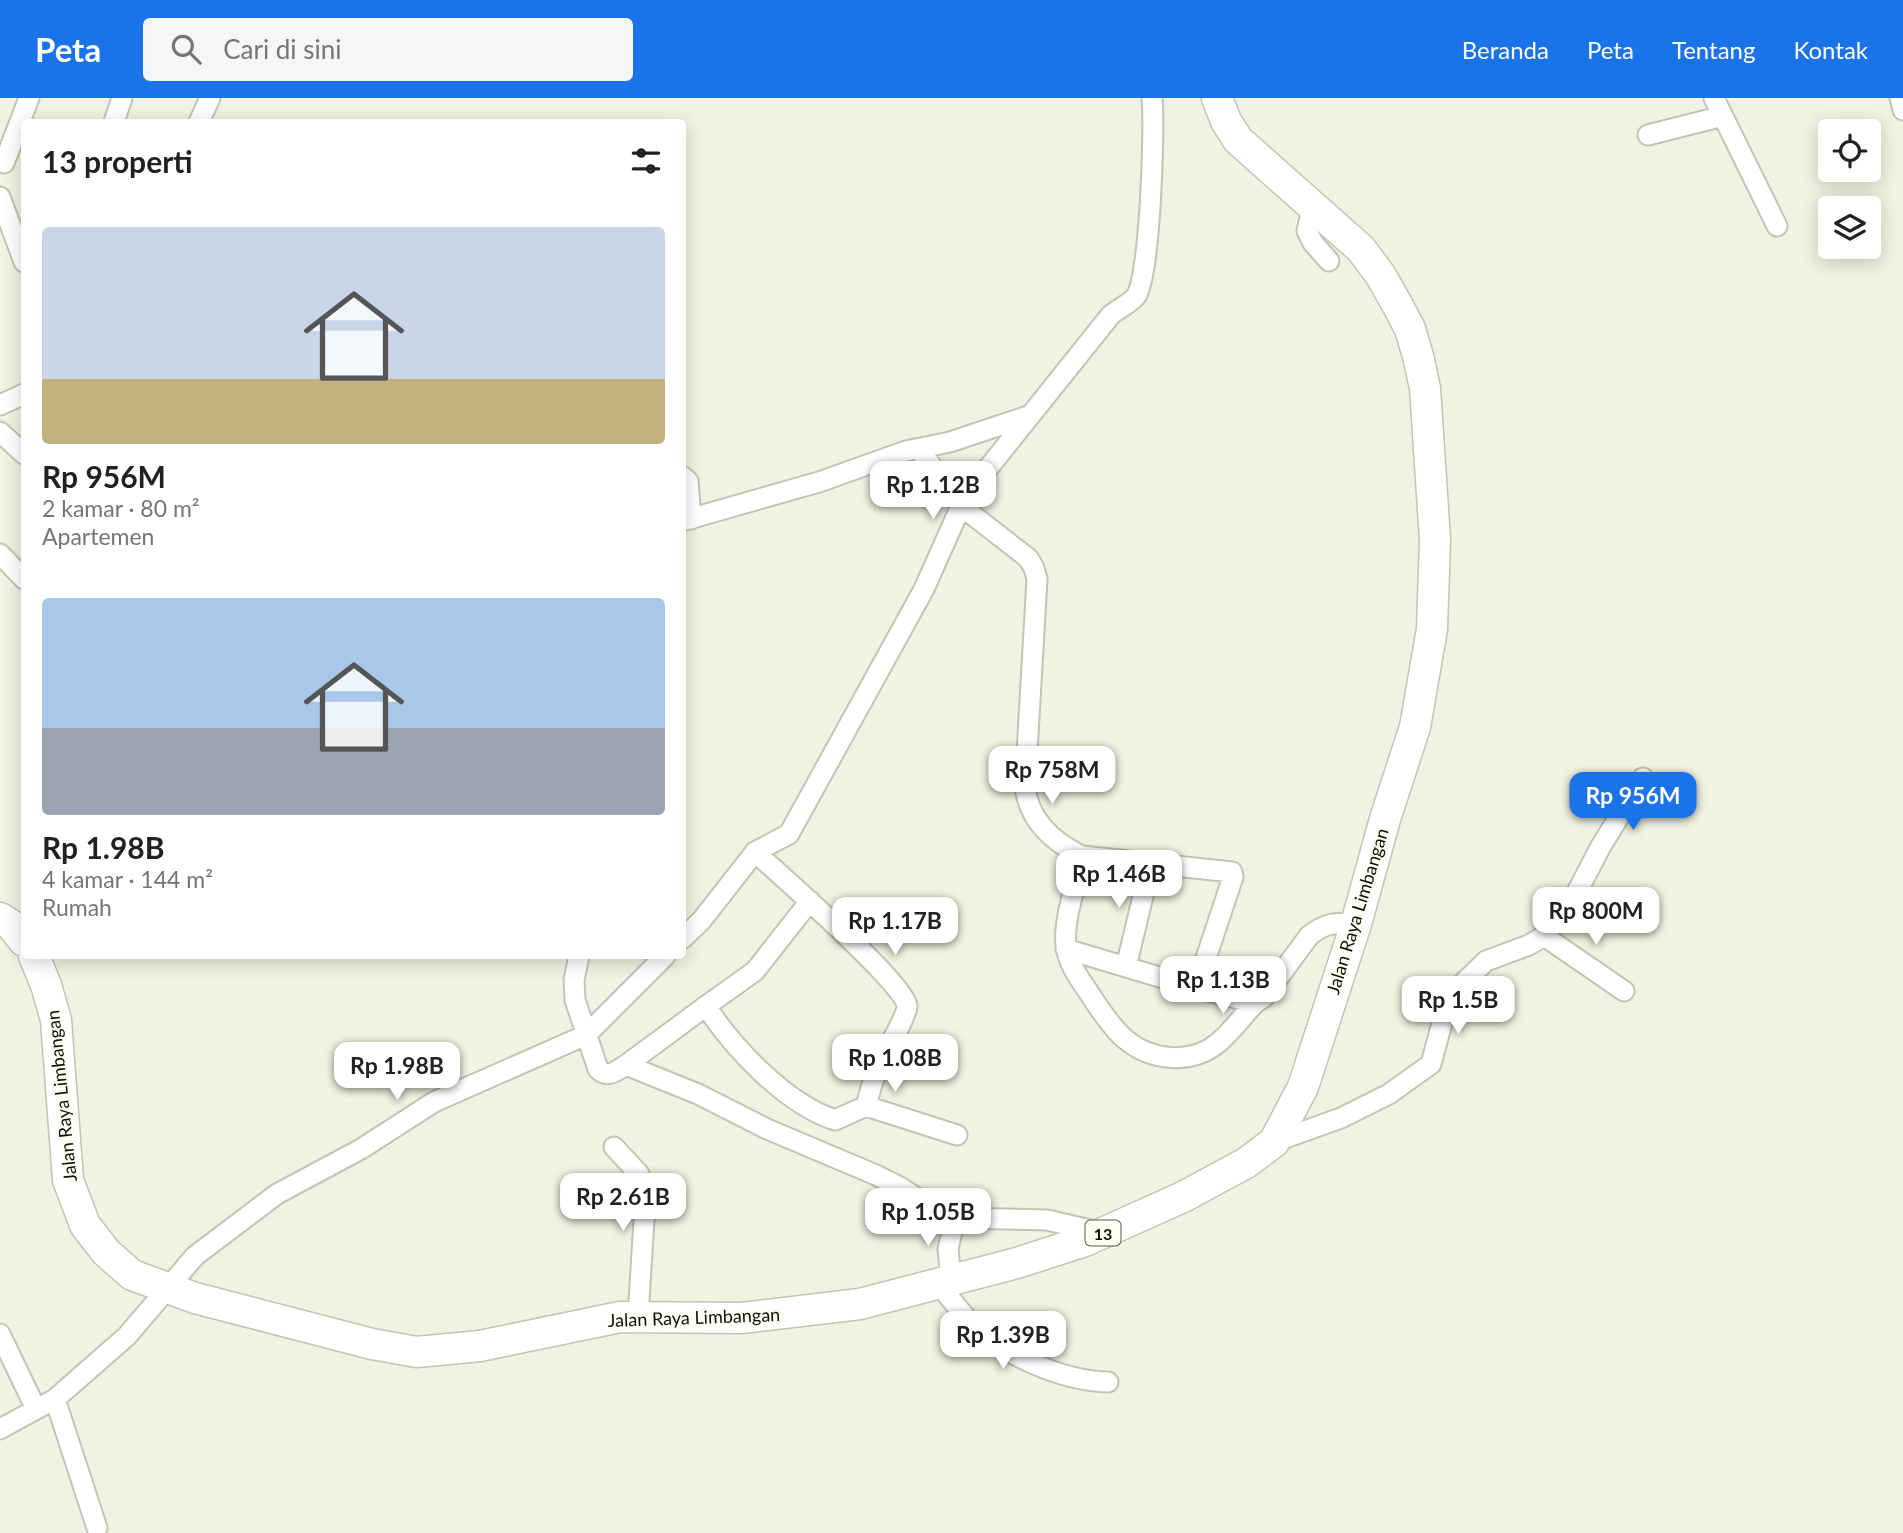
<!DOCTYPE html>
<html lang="id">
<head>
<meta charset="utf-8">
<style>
  body { margin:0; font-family:Lato,sans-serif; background:#f6f6f6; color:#202124; height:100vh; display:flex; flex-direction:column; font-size:26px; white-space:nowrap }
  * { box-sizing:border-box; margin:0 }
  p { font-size:23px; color:#757577 }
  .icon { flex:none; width:38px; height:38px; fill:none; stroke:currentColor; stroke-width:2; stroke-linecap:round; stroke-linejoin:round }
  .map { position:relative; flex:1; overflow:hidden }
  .side { position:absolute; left:21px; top:21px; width:665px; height:840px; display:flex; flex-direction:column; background:#fff; border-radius:7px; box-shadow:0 4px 18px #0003 }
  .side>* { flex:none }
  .fabs { position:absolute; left:1818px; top:21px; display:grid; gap:14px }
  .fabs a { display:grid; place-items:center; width:63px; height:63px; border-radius:7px; background:#fff; box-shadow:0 4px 18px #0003; font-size:35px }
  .price { position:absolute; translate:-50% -60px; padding:0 16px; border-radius:14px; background:#fff; color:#222; font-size:23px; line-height:46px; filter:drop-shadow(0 2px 4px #0008) }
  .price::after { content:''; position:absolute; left:50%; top:42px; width:21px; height:16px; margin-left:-10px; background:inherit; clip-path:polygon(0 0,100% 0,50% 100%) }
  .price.on { background:#1a73e8; color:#fff }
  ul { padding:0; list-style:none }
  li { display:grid; align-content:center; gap:14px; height:371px; padding:0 21px }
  li span { display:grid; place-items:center; height:217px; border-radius:7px; color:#555 }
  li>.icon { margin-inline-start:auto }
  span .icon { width:126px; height:126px; fill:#fffc; stroke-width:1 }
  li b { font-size:30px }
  h2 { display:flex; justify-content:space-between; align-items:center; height:84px; padding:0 21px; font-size:30px }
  header { display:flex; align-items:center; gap:42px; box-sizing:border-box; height:98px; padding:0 35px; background:#1a73e8; color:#fff }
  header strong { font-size:33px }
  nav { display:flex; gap:38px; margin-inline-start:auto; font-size:24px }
  .search { width:490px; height:63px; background:#f6f6f6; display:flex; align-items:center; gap:18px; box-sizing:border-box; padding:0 24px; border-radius:7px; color:#757577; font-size:26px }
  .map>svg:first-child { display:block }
</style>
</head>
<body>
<header>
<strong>Peta</strong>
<div class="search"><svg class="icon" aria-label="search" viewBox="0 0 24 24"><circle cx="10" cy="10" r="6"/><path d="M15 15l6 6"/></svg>Cari di sini</div>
<nav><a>Beranda</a><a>Peta</a><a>Tentang</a><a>Kontak</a></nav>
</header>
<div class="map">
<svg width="1903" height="1435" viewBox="0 0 1903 1435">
  <rect width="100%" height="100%" fill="#f1f2e0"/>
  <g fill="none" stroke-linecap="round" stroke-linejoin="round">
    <defs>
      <path id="minor" d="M1714 0 1777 128
        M1900 0 1903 12
        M114 24 122 0
        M199 24 210 0
        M1648 37 1723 18
        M4 65 29 0
        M0 99 24 164
        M1313 107 1307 133 1313 145 1329 163
        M0 307 24 296
        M0 334 24 356
        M919 351 961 408 1028 460 1034 470 1037 481 1025 689C1029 723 1053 744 1082 758L1232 774 1233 779 1196 890
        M682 378 688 383 691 421
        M682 423 819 384 906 353 950 344 1028 318
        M0 456 24 481
        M755 754C777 774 907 888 907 908 907 918 885 955 879 967 873 980 870 994 866 1008
        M1082 758C1077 784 1063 822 1066 847 1068 869 1084 886 1095 904 1104 917 1113 931 1125 941 1151 963 1191 967 1218 945 1232 933 1243 918 1255 905
        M1544 838 1624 893
        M682 841 701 823 755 754 789 736 924 491 961 408 973 389 1110 218C1118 210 1129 207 1136 198 1150 179 1155 30 1152 0
        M1066 851 1196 890 1255 905 1264 899 1309 838C1324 825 1337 824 1356 826
        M579 858 574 882 575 902 598 971C608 981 616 973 626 967
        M1126 869 1151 765
        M706 908 755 873 810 803
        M957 1037 866 1008 835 1022C786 1006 733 950 706 908L626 967 698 996 767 1031 876 1077 900 1089 936 1113 955 1120 1047 1122 1103 1135
        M1274 1044 1341 1020 1389 996 1431 966 1445 914 1460 888 1486 863 1529 847 1544 838 1562 817 1576 796 1601 748 1643 680
        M614 1049 639 1076 648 1099 644 1122 638 1219
        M951 1182 948 1151 955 1120
        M939 1186C949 1199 959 1212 970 1224 1002 1257 1063 1283 1108 1284
        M0 1236 36 1311
        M55 1301 97 1430
        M0 1331 55 1301 127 1238 195 1158 277 1096 361 1051 434 1004 586 937 665 858"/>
      <path id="highway" d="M0 820 11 827 24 843
        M34 858 46 887 56 922 68 1082 85 1127 106 1154 132 1177 195 1200 372 1246 417 1254 480 1248 620 1219 741 1220 860 1206 1017 1165 1085 1143 1183 1099 1246 1065 1274 1044 1303 989 1356 826 1385 721 1415 629 1432 531 1435 442 1425 290 1418 258 1410 231 1398 208 1381 178 1361 151 1238 42 1226 23 1217 0"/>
    </defs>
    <use href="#minor" stroke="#c3c4b3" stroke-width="23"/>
    <use href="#highway" stroke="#c3c4b3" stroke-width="33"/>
    <use href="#minor" stroke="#fff" stroke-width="19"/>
    <use href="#highway" stroke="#fff" stroke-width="30"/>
  </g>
  <g text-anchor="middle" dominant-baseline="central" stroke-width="5" stroke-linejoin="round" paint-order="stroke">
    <rect fill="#fefff0" stroke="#57574e" stroke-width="2" x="1085.5" y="1122.5" width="35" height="25" rx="5"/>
    <g font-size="16" font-weight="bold" fill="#0f0f09">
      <text x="1103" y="1135">13</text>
    </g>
    <g font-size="18" fill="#0f0f09" stroke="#fefff0">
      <text transform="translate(1357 813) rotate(-73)">Jalan Raya Limbangan</text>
      <text transform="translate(61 998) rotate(-96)">Jalan Raya Limbangan</text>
      <text transform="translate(694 1219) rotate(-2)">Jalan Raya Limbangan</text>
    </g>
  </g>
</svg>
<div class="fabs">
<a><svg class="icon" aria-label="locate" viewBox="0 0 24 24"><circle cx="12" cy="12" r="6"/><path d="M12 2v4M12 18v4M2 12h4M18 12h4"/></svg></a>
<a><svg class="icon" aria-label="layers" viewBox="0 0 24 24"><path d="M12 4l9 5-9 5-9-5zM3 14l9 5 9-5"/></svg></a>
</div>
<b class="price" style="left:933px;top:423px">Rp 1.12B</b>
<b class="price" style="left:1052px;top:708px">Rp 758M</b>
<b class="price on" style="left:1633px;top:734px">Rp 956M</b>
<b class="price" style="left:1119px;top:812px">Rp 1.46B</b>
<b class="price" style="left:1596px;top:849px">Rp 800M</b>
<b class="price" style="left:895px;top:859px">Rp 1.17B</b>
<b class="price" style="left:1223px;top:918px">Rp 1.13B</b>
<b class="price" style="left:1458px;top:938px">Rp 1.5B</b>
<b class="price" style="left:895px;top:996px">Rp 1.08B</b>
<b class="price" style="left:397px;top:1004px">Rp 1.98B</b>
<b class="price" style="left:623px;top:1135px">Rp 2.61B</b>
<b class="price" style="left:928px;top:1150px">Rp 1.05B</b>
<b class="price" style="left:1003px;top:1273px">Rp 1.39B</b>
<section class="side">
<h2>13 properti<svg class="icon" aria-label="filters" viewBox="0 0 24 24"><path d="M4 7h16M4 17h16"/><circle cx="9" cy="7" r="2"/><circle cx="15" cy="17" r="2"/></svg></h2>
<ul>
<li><span style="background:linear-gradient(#c9d6e8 70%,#c2b280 0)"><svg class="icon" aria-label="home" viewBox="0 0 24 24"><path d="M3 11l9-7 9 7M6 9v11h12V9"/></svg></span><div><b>Rp 956M</b><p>2 kamar · 80 m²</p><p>Apartemen</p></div></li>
<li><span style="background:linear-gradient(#a9c7e8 60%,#9aa5b1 0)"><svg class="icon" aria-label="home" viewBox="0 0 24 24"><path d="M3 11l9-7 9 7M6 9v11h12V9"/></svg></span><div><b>Rp 1.98B</b><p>4 kamar · 144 m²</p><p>Rumah</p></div></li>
</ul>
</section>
</div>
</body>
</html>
